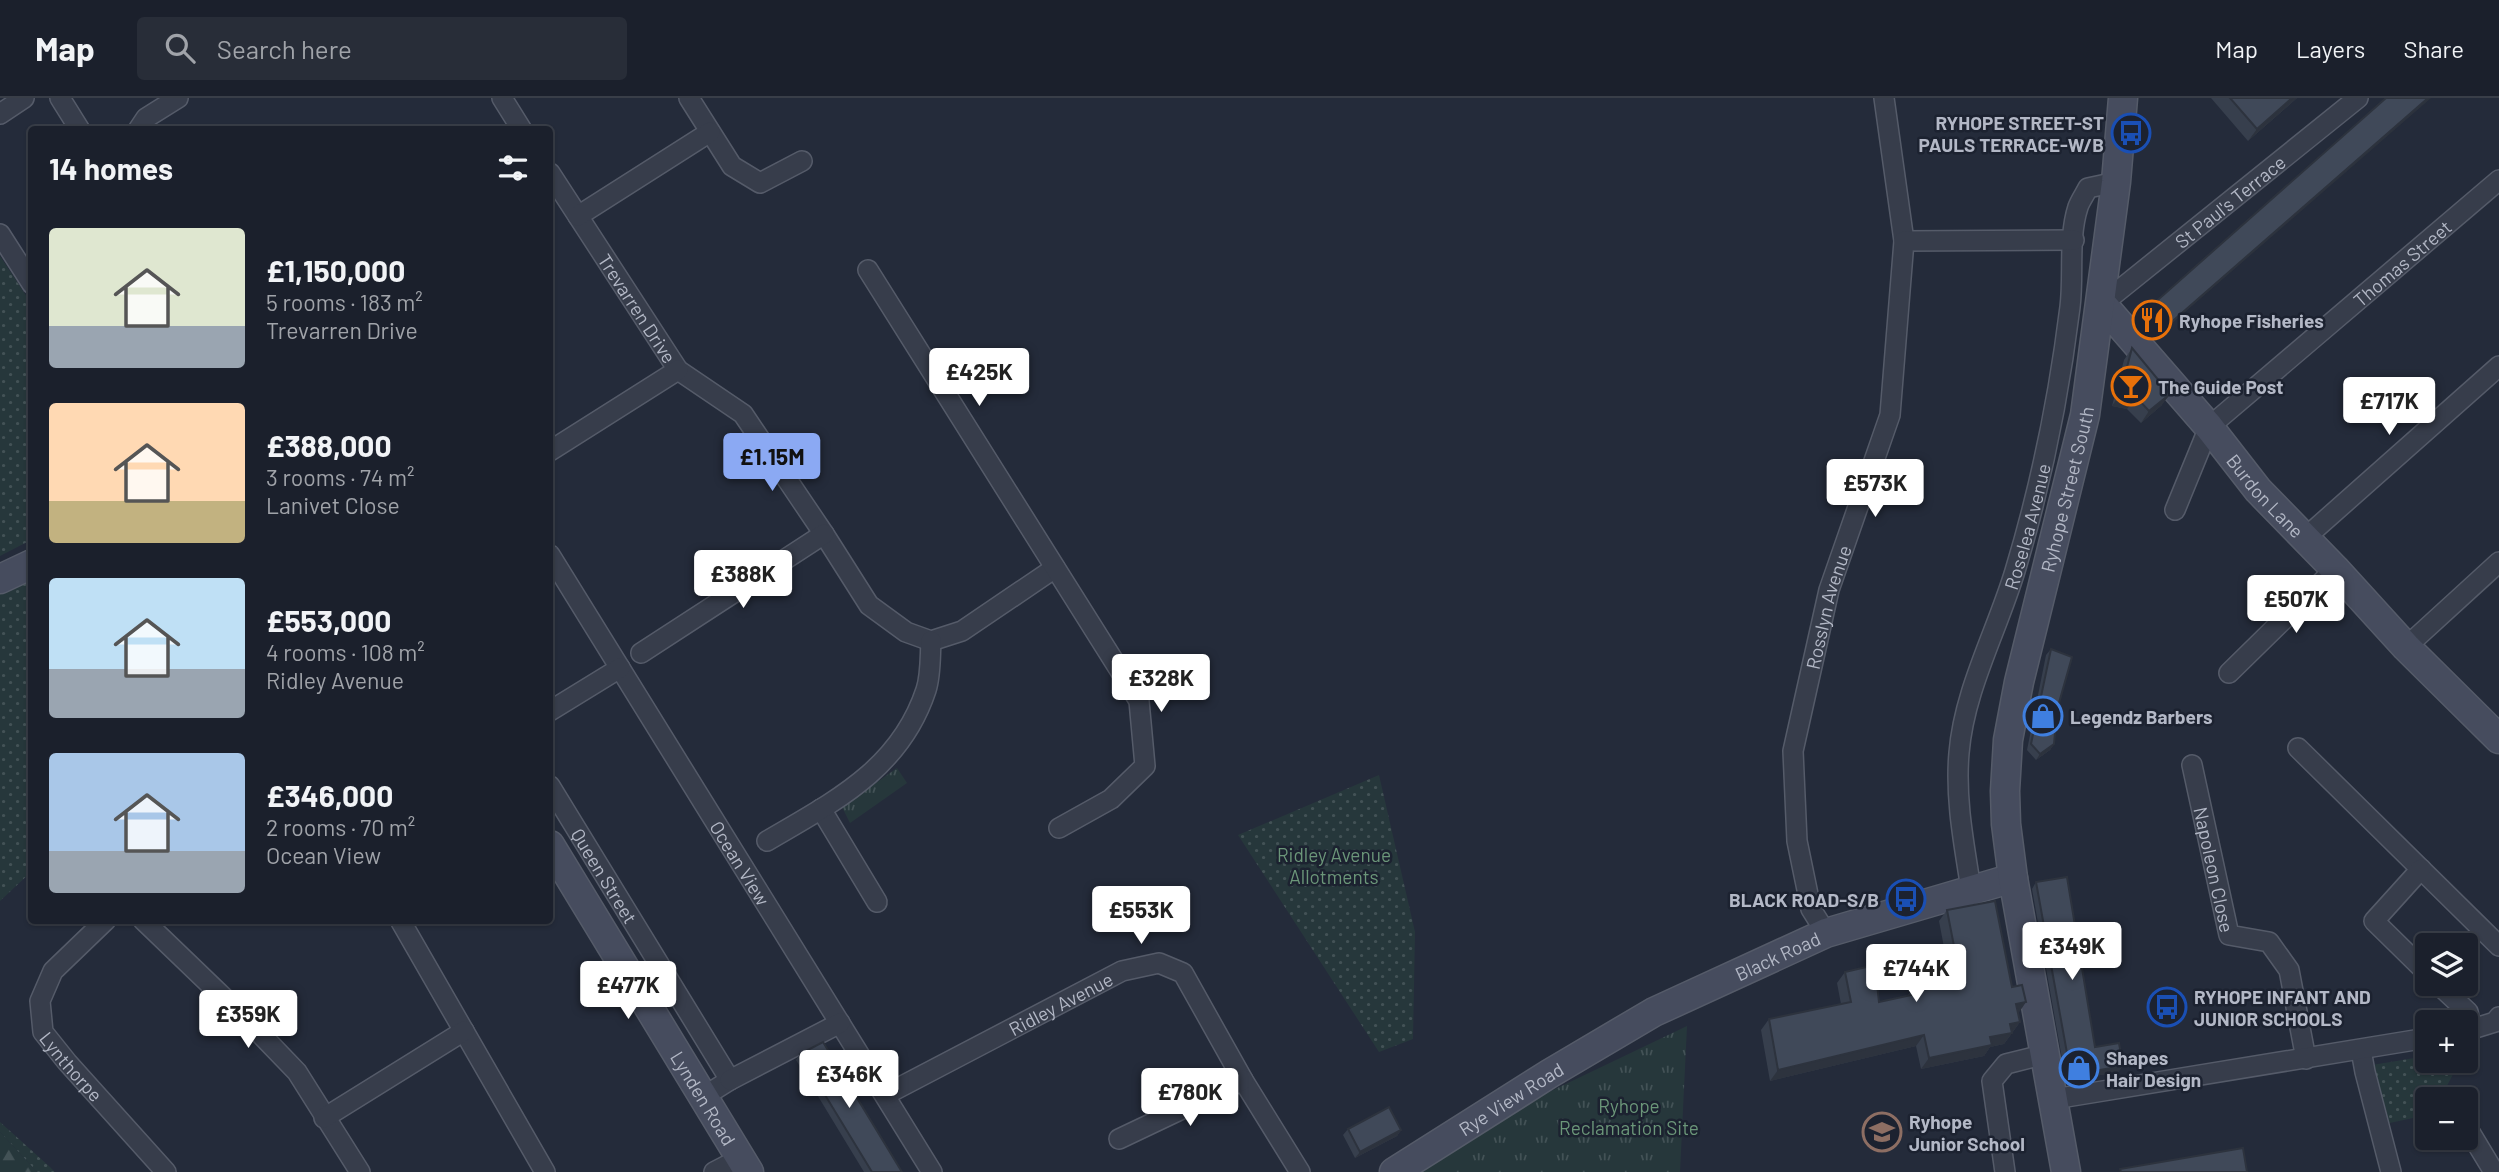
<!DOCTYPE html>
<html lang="en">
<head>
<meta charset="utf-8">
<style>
  body { margin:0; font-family:Barlow,sans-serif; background:#282d38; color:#f1f3f6; height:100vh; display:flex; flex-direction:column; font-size:26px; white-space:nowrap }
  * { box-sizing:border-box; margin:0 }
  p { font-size:23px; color:#a0a3a9 }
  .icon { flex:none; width:38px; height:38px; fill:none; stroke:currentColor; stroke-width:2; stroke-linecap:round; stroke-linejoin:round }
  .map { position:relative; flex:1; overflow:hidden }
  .drawer { position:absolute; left:28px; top:28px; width:525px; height:798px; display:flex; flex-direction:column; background:#1b202c; border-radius:7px; box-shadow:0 2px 5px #0004,0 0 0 2px #393e48 }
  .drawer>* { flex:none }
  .fabs { position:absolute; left:2415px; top:835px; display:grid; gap:14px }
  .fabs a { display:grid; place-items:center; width:63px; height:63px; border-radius:7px; background:#1b202c; box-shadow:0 2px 5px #0004,0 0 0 2px #393e48; font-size:35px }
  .price { position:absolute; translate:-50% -60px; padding:0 16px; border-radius:7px; background:#fff; color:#222; font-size:23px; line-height:46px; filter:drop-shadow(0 2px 4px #0008) }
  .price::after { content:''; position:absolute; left:50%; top:42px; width:21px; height:16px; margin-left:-10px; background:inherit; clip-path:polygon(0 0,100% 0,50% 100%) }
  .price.on { background:#8ba9f3; color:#111 }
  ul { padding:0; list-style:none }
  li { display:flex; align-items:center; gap:21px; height:175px; padding:0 21px }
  li span { display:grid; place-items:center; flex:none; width:196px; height:140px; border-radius:7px; color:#555 }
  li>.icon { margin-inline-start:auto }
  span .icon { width:84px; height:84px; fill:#fffc; stroke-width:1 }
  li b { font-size:30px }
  h2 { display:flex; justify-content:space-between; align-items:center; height:84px; padding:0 21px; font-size:30px }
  header { display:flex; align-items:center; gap:42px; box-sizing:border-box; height:98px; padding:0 35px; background:#1b202c; border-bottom:2px solid #393e48 }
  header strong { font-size:33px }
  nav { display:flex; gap:38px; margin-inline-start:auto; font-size:24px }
  .search { width:490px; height:63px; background:#282d38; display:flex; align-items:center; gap:18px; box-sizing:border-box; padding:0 24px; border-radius:7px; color:#a0a3a9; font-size:26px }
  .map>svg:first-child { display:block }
</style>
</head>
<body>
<header>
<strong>Map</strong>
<div class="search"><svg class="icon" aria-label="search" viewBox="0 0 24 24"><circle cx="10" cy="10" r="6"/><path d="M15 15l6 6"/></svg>Search here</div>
<nav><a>Map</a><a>Layers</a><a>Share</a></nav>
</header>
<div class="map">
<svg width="2499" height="1074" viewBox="0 0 2499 1074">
  <defs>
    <pattern id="grass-dots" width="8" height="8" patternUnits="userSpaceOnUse" patternTransform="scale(1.75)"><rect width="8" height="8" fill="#26373b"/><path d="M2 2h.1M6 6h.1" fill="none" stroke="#435256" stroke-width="1.8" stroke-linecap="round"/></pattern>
    <pattern id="forest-firs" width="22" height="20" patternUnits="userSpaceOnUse" patternTransform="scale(1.75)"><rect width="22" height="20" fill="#26373b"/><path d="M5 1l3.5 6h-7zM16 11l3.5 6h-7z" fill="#435256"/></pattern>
    <pattern id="park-tufts" width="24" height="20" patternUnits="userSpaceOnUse" patternTransform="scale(1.75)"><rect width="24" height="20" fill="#26373b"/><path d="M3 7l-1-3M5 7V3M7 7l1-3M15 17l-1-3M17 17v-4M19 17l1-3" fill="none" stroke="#435256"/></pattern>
  </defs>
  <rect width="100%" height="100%" fill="#242b3a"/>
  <path fill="url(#grass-dots)" d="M0 158 31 205V442L0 458Z
    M31 482V774L0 803V496Z
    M1379 677 1415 834 1413 941 1379 954 1238 737Z
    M2427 958V962L2460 963 2440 1001H2427V1017L2385 1026 2372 967Z
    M0 1024 50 1069 55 1074H37L0 1034Z"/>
  <path fill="url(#forest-firs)" d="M0 1034 37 1074H0Z"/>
  <path fill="url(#park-tufts)" d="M897 670 907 685 850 725 842 709Z
    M1687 928 1680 1074H1394L1428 1052Z"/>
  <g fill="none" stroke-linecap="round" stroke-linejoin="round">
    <defs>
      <g id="street">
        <path d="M60 0 80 32"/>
        <path d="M502 0 522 32"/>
        <path d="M689 0 732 68 760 85 802 63"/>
        <path d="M1884 0 1904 143"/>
        <path d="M0 16 24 0"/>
        <path d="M138 32 146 20 178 0"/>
        <path id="s1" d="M550 75 678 272 743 316 824 436 869 507 906 534 931 543 962 533 1055 470"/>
        <path d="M578 118 710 34"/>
        <path d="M0 136 32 186"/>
        <path d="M868 172 1139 603 1145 668 1111 701 1059 730"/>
        <path id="s2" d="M2102 206 2358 0"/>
        <path d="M550 353 678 272"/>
        <path id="s3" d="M2175 412 2209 329 2499 82"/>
        <path d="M2305 440 2499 268"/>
        <path id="s4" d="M550 457 932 1074"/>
        <path d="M2406 549 2499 464"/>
        <path d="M641 555 824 436"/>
        <path d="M2229 575 2335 471"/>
        <path d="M550 613 620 570"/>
        <path d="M2298 650 2499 848"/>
        <path id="s5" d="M2192 667 2229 837 2269 844 2289 872 2306 961"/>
        <path id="s6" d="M550 688 730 982 703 999"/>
        <path d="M821 711 877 804"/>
        <path d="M767 743C835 703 900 671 926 592 931 577 930 558 931 543"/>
        <path d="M2421 771 2374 823 2427 875"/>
        <path id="s7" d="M1971 791C1964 746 1955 701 1959 655 1964 592 1997 533 2015 473 2041 387 2059 298 2070 209 2074 177 2068 140 2078 109 2080 103 2085 96 2088 90L2116 84"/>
        <path id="s8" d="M106 822 53 873 40 903 43 934 67 964 166 1074"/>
        <path d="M143 822 247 922 297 974 360 1074"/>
        <path d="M400 822 545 1074"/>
        <path id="s9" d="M1826 835 1811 811 1797 743 1793 653 1829 492 1890 317 1904 143 2074 142"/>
        <path d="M2438 886 2468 914 2472 932"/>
        <path d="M2466 933 2495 924 2499 919"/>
        <path d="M2361 952 2365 974 2391 1074"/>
        <path d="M730 982 840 925"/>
        <path id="s10" d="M885 997 1122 873 1159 865 1183 875 1243 982 1300 1074"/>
        <path d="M2054 1001 2427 940"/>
        <path d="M324 1020 464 933"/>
        <path d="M2471 1036 2494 1074"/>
        <path d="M1119 1041 1243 982"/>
        <path d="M714 1074 741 1060"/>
        <path d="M2005 1074 1992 983 2006 966 2046 956"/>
      </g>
      <g id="secondary">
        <path id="s11" d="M2102 206 2209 329 2258 392 2335 471 2406 549 2499 641"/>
        <path d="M0 481 32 466"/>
        <path id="s12" d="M550 747 749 1074"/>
        <path id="s13" d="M1394 1074 1549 976 1654 914 1826 835 2013 780"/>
        <path id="s14" d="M2066 1074 2013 780 2006 726 2005 693 2008 642 2019 584 2085 317 2116 84 2123 0"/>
      </g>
    </defs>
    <use href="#street" stroke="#555b69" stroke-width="22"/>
    <use href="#secondary" stroke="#555b69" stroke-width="31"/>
    <use href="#street" stroke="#373d4b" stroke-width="19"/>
    <use href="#secondary" stroke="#464c5e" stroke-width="28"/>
  </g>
  <path fill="#373f4d" d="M2211 0H2297L2248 43Z
    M2386 0 2154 241 2138 221 2143 215Z
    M2132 250 2162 307 2141 325 2127 311 2112 308 2124 262Z
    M2051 551 2054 646 2050 652 2036 662 2027 652 2046 557Z
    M2036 784 2095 949 2123 968 2118 974 2066 983 2032 791Z
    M1947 812 2012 889 2020 924 2004 946 1990 949 1984 958 1921 971 1916 948 1770 983 1761 932 1769 921 1841 906 1837 885 1845 874 1879 904 1908 897 1915 888 1950 881 1939 823Z
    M800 956 902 1074H864L796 962Z
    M1348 1031 1401 1032 1397 1038 1355 1060 1343 1037Z"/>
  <path fill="#2d333e" d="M2292 0H2297L2248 43 2257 31Z
    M2428 0H2431L2154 241 2159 235Z
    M2120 296 2136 299 2127 311 2112 308Z
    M2170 296 2162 307 2141 325 2149 313Z
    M2054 646 2050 652 2036 662 2040 656Z
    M2026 904 2018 916 2016 906Z
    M2020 924 2004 946 1990 949 1984 958 1921 971 1929 960 1990 939 2010 926Z
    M1924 937 1916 948 1770 983 1778 972Z
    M2123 968 2118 974 2066 983 2071 977Z
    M1401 1032 1397 1038 1355 1060 1360 1054Z"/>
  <path fill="#404959" stroke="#2d333e" stroke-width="2" d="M2230 0H2292L2257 31Z
    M2386 0H2428L2159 235 2143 215Z
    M2132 250 2170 296 2149 313 2136 299 2120 296Z
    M2051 551 2072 559 2057 612 2054 646 2040 656 2031 646Z
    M2067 779 2095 949 2119 945 2123 968 2071 977 2036 784Z
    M1995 803 2012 889 2022 887 2026 904 2016 906 2020 924 2010 926 2012 935 1990 939 1992 947 1929 960 1924 937 1778 972 1769 921 1851 904 1845 874 1875 867 1879 904 1916 896 1915 888 1960 879 1947 812Z
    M823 944 902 1074H872L800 956Z
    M1389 1009 1401 1032 1360 1054 1348 1031Z
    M2243 1050 2247 1074H2121L2120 1071Z"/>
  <defs>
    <symbol id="bus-ring" viewBox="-11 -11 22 22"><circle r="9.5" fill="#1c2230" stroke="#1a4fb4" stroke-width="1.5"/><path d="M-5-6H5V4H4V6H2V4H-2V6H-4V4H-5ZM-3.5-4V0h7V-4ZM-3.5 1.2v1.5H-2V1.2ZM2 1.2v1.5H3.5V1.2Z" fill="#1a4fb4"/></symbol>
    <symbol id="restaurant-ring" viewBox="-11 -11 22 22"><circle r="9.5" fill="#1c2230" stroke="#e8710a" stroke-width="1.5"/><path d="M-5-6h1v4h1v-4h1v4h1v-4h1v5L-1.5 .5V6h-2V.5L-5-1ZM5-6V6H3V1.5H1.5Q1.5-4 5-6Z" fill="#e8710a"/></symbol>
    <symbol id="bar-ring" viewBox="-11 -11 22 22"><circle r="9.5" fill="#1c2230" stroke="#e8710a" stroke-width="1.5"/><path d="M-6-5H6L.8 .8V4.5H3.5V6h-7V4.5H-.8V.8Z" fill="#e8710a"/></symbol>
    <symbol id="shop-ring" viewBox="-11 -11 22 22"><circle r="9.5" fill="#1c2230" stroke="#3f7fe0" stroke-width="1.5"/><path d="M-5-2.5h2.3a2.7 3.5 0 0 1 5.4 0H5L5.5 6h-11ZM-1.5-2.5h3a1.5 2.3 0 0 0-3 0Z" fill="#3f7fe0"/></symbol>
    <symbol id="school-ring" viewBox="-11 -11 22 22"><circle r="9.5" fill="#1c2230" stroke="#8d6e63" stroke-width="1.5"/><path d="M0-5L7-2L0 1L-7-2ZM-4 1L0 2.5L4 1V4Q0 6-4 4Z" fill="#8d6e63"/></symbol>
  </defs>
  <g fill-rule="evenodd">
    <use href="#bus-ring" x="2109" y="13" width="44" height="44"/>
    <use href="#restaurant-ring" x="2130" y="200" width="44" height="44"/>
    <use href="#bar-ring" x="2109" y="266" width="44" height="44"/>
    <use href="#shop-ring" x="2021" y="596" width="44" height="44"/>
    <use href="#bus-ring" x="1884" y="779" width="44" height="44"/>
    <use href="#bus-ring" x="2145" y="887" width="44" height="44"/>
    <use href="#shop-ring" x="2057" y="948" width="44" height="44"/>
    <use href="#school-ring" x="1860" y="1012" width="44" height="44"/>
  </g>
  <g text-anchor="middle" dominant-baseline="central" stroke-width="5" stroke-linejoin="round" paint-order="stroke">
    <g font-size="19" font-weight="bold" fill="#b3b8c6" stroke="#1c2230" text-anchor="start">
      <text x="2104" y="24" text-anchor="end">RYHOPE STREET-ST<tspan x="2104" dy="22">PAULS TERRACE-W/B</tspan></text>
      <text x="2179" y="222">Ryhope Fisheries</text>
      <text x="2158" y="288">The Guide Post</text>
      <text x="2070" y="618">Legendz Barbers</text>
      <text x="1879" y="801" text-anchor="end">BLACK ROAD-S/B</text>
      <text x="2194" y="898">RYHOPE INFANT AND<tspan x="2194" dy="22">JUNIOR SCHOOLS</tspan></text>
      <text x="2106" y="959">Shapes<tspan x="2106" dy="22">Hair Design</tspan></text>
      <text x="1909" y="1023">Ryhope<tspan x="1909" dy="22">Junior School</tspan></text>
    </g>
    <g font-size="19" fill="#b3b8c6" stroke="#1c2230">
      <text stroke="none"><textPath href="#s2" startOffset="164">St Paul's Terrace</textPath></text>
      <text stroke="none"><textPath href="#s3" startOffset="343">Thomas Street</textPath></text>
      <text stroke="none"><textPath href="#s1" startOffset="161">Trevarren Drive</textPath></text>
      <text stroke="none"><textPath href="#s14" startOffset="695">Ryhope Street South</textPath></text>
      <text stroke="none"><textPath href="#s11" startOffset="252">Burdon Lane</textPath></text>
      <text stroke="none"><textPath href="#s7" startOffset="374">Roselea Avenue</textPath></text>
      <text stroke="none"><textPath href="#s9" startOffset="336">Rosslyn Avenue</textPath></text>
      <text stroke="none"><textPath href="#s4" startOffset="362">Ocean View</textPath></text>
      <text stroke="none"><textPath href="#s5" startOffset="107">Napoleon Close</textPath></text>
      <text stroke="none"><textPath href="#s6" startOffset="105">Queen Street</textPath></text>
      <text stroke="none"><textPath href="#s13" startOffset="441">Black Road</textPath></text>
      <text stroke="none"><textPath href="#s10" startOffset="198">Ridley Avenue</textPath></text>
      <text stroke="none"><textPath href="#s8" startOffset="182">Lynthorpe</textPath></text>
      <text stroke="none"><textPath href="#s12" startOffset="296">Lynden Road</textPath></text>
      <text stroke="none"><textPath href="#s13" startOffset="138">Rye View Road</textPath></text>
    </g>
    <g font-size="19" fill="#6b9679" stroke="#1c2230">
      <text x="1334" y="756">Ridley Avenue<tspan x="1334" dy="22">Allotments</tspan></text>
      <text x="1629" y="1007">Ryhope<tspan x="1629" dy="22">Reclamation Site</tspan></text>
    </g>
  </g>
</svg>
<div class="fabs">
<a><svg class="icon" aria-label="layers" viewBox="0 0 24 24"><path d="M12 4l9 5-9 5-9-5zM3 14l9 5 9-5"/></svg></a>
<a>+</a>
<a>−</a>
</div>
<b class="price" style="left:979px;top:310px">£425K</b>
<b class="price" style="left:2389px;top:339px">£717K</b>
<b class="price on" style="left:772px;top:395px">£1.15M</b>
<b class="price" style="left:1875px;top:421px">£573K</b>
<b class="price" style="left:743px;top:512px">£388K</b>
<b class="price" style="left:2296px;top:537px">£507K</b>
<b class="price" style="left:1161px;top:616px">£328K</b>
<b class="price" style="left:1141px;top:848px">£553K</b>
<b class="price" style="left:2072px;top:884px">£349K</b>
<b class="price" style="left:1916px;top:906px">£744K</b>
<b class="price" style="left:628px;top:923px">£477K</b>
<b class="price" style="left:248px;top:952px">£359K</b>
<b class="price" style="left:849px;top:1012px">£346K</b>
<b class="price" style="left:1190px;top:1030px">£780K</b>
<section class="drawer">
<h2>14 homes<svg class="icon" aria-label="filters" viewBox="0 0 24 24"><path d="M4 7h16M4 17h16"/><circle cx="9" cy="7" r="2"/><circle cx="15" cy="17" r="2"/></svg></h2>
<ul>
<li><span style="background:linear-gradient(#dfe7d0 70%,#9aa5b1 0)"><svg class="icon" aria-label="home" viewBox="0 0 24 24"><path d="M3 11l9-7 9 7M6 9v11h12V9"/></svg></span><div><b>£1,150,000</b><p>5 rooms · 183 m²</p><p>Trevarren Drive</p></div></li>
<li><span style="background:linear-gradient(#ffd9b3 70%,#c2b280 0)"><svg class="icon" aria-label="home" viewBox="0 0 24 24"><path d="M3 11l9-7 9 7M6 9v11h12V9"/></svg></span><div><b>£388,000</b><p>3 rooms · 74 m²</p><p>Lanivet Close</p></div></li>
<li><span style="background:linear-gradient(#bfe0f5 65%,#9aa5b1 0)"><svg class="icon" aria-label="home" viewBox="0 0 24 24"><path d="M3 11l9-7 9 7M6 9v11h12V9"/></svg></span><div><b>£553,000</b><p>4 rooms · 108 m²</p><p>Ridley Avenue</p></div></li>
<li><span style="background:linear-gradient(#a9c7e8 70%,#9aa5b1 0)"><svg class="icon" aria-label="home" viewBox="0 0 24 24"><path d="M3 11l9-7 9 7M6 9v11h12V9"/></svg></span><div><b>£346,000</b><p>2 rooms · 70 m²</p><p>Ocean View</p></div></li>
</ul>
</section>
</div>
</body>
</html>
